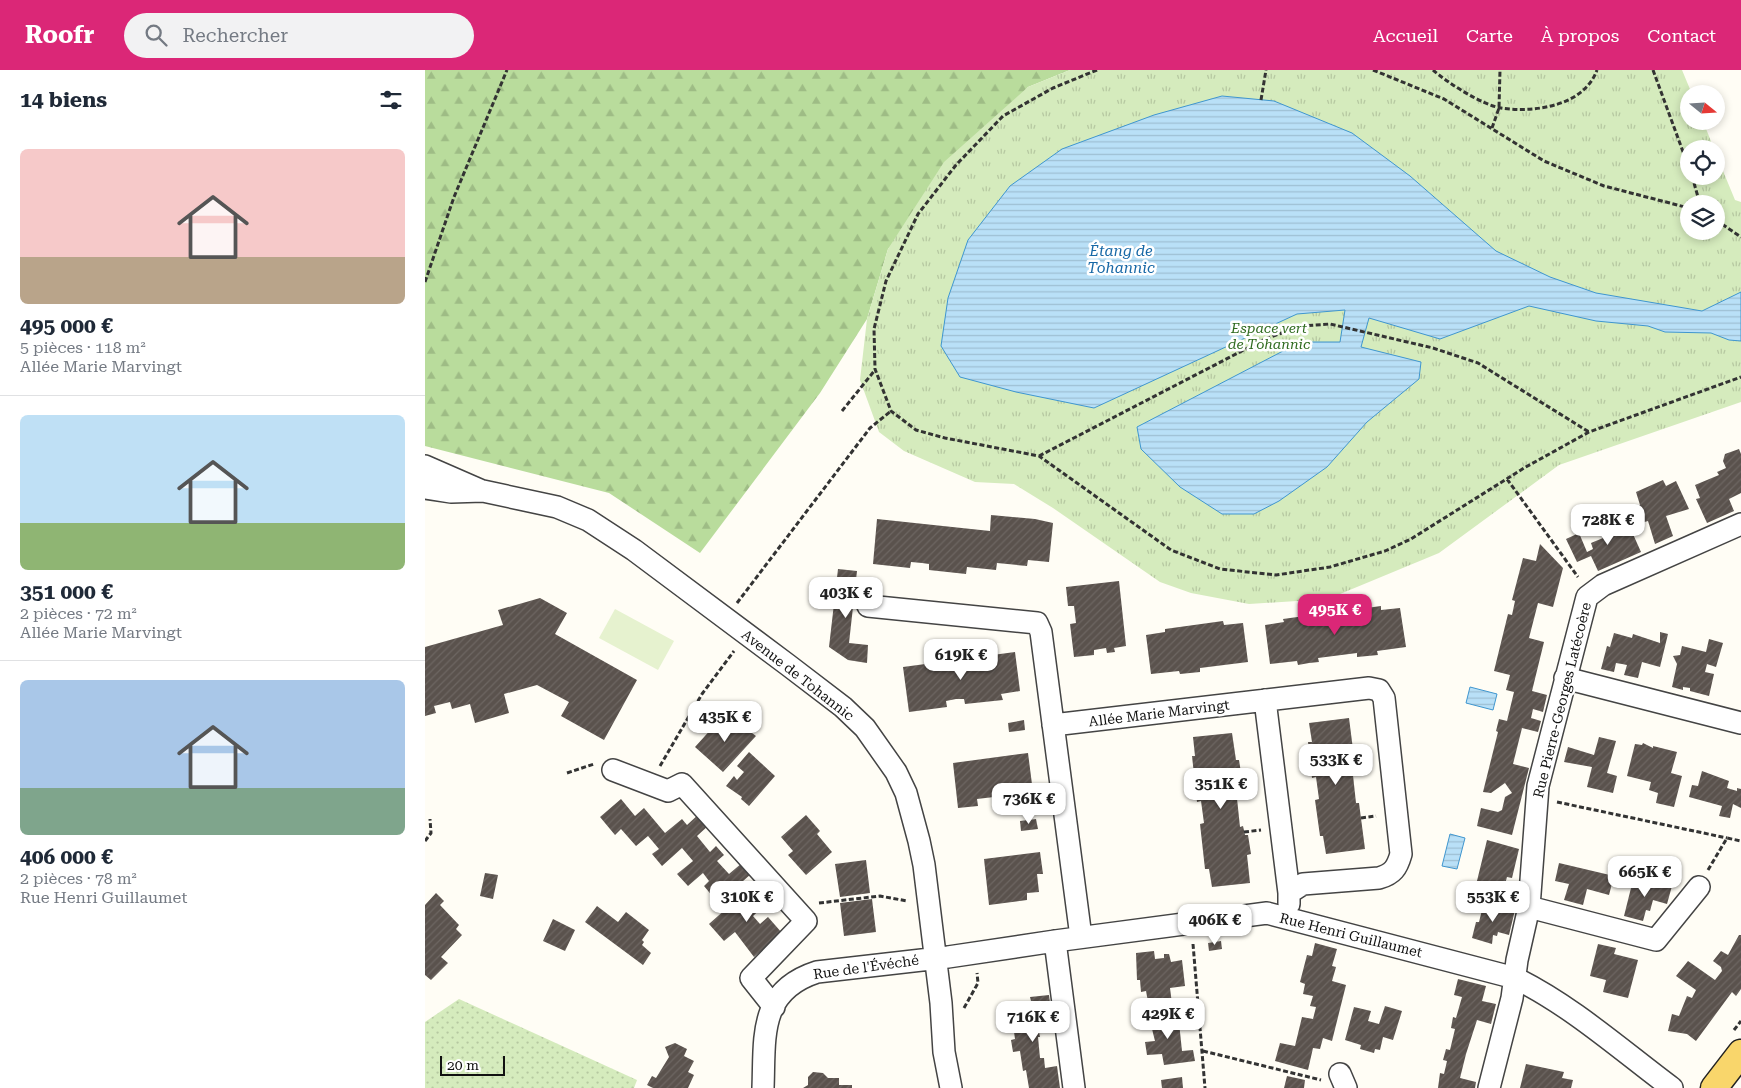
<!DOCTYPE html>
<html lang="fr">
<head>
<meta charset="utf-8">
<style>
  body { margin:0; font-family:"Roboto Serif",serif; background:#f2f2f3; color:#1f2937; height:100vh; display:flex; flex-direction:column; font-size:19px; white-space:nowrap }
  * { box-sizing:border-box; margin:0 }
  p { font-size:16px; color:#747a83 }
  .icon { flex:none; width:28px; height:28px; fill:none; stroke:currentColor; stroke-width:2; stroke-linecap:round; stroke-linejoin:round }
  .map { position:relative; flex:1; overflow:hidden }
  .details { display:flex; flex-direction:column; background:#fff; width:425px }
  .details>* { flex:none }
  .needle { width:32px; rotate:108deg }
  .tools { position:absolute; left:1255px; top:15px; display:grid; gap:10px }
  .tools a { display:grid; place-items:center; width:45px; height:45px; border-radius:50%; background:#fff; box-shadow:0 2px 8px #0003; font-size:25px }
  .scale { position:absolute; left:15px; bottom:12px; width:65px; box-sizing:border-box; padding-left:5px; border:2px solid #111; border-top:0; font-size:14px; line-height:18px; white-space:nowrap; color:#111; -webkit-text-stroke:4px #fff; paint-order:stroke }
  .price { position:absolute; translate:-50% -42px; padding:0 11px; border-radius:10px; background:#fff; color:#222; font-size:16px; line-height:32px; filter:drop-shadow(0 1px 2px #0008) }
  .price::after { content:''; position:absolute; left:50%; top:30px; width:15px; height:11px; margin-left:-8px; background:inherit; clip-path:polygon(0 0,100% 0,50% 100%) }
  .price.active { background:#db2777; color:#fff }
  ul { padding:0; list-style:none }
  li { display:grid; align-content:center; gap:10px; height:265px; padding:0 20px }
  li+li { border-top:1px solid #e0e1e3 }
  li span { display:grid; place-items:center; height:155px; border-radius:8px; color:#555 }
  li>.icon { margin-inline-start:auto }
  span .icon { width:90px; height:90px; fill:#fffc; stroke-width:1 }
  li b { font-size:21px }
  h2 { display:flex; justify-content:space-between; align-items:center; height:60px; padding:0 20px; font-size:21px }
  header { display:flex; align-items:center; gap:30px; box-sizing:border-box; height:70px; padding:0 25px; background:#db2777; color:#fff }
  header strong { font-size:24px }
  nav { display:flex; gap:28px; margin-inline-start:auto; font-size:18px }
  .search { width:350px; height:45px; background:#f2f2f3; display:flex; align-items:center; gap:12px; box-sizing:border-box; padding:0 18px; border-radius:28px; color:#747a83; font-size:19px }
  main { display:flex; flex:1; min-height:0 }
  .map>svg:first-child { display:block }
</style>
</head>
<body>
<header>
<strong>Roofr</strong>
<div class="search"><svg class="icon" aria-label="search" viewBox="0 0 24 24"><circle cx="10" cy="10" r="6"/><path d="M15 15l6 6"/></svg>Rechercher</div>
<nav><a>Accueil</a><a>Carte</a><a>À propos</a><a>Contact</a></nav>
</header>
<main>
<section class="details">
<h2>14 biens<svg class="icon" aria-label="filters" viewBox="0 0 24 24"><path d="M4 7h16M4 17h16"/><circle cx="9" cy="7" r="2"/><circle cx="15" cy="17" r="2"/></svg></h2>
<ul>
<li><span style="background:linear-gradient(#f6c9c9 70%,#b9a48a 0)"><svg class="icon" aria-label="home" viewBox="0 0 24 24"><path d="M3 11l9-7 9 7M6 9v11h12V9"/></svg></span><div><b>495 000 €</b><p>5 pièces · 118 m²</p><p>Allée Marie Marvingt</p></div></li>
<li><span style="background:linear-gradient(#bfe0f5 70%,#8fb573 0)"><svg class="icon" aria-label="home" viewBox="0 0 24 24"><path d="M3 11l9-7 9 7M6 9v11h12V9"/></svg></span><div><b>351 000 €</b><p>2 pièces · 72 m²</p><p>Allée Marie Marvingt</p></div></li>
<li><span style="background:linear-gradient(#a9c7e8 70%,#7fa58c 0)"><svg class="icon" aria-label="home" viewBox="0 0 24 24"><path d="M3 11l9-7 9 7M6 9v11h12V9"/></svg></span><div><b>406 000 €</b><p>2 pièces · 78 m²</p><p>Rue Henri Guillaumet</p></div></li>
</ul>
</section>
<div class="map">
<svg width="1316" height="1018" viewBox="0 0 1316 1018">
  <defs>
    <pattern id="grass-dots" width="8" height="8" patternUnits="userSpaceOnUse" patternTransform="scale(1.25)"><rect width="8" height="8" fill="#d5ebbd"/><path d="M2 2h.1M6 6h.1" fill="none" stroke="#b6c8a1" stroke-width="1.8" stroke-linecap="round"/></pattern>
    <pattern id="forest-firs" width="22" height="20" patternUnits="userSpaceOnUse" patternTransform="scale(1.25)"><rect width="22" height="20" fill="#b9dc9c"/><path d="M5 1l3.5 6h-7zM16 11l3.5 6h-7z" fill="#9ebc85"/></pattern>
    <pattern id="park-tufts" width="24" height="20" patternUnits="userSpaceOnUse" patternTransform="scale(1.25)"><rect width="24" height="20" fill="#d5ebbd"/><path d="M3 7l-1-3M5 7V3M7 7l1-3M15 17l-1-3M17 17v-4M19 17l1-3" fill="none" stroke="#b6c8a1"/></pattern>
    <pattern id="water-rules" width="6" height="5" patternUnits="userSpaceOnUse" patternTransform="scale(1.25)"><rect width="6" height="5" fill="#b9e0f7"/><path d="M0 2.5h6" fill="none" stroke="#9ebfd3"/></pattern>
    <pattern id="building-hatch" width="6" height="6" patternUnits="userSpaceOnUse" patternTransform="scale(1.25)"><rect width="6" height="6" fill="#5a524d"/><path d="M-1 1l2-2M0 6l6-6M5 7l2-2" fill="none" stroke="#6d6662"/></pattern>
  </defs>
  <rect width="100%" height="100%" fill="#fffdf5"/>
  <path fill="url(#grass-dots)" d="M34 929 212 1010 209 1018H0V952Z"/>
  <path fill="url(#forest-firs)" d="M0 0H645L603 17 463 179 442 249 395 323 275 483 184 423 0 376Z"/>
  <path fill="url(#park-tufts)" fill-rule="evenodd" d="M645 0H1257L1267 24H1264V51H1278L1289 79H1264V106H1291V84L1310 130 1316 132V332L1134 395 1014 483 903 529 824 534 766 523 735 512 628 438 589 414 550 412 479 381 454 362 435 310 442 249 463 179 519 92 603 17ZM1264 134H1291V161H1264Z"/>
  <path fill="#e6f2cf" d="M190 539 249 571 233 600 174 568Z"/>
  <path fill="url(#water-rules)" stroke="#3f96cf" d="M797 26 849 31 927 63 985 106 1071 181 1125 207 1171 223 1277 241 1316 222V271L1304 270 1286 263 1240 262 1223 256 1171 251 1104 236 1015 269 944 248 936 277 996 292 994 309 942 352 902 397 854 431 829 444H797L755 417 716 379 712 357 858 281 887 272H915L920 240 872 244 669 338 591 322 535 307 516 276 523 228 543 170 585 116 637 79 729 45Z
    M1045 617 1072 624 1068 640 1041 633Z
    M1025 764 1040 768 1032 799 1017 796Z"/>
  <path fill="url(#building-hatch)" d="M1314 379 1316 384V423L1304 429 1309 441 1282 453 1271 429 1275 428 1270 415 1294 405 1292 402 1301 398 1298 391 1300 384Z
    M1238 410 1241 416 1251 411 1264 439 1241 446 1248 466 1230 474 1223 451 1213 454 1206 440 1215 435 1211 422Z
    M1199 444 1216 482 1173 501 1166 486 1152 492 1141 469 1154 463 1162 482 1168 479 1166 473 1178 468 1176 464 1191 458 1187 449Z
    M566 445 610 449 628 453 624 492 603 490 602 496 572 493 571 500 542 497 541 504 504 500V494L497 493 486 492 485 498 448 494 452 449 565 461Z
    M1115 474 1138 498 1128 537 1113 533 1104 568 1119 572 1107 621 1122 625 1118 642 1108 639 1106 648 1116 651 1113 662 1097 658 1088 694 1104 698 1087 765 1052 756 1056 738 1073 742 1077 740 1080 727 1087 723 1080 713 1066 723 1058 722 1073 662 1071 661 1074 649 1082 651 1089 622 1081 620 1085 605 1069 601 1083 544 1087 545 1090 531 1087 530 1098 488 1111 491Z
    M413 499 432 501 424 573 443 575 442 593 423 590 404 577Z
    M694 511 701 576 689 578 690 582 682 583 681 578 669 580V585L649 587 645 554 651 553 649 536H643L641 517Z
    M115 528 142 543 130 564 212 610 179 670 136 646 144 632 112 615 79 624 84 643 50 653 45 634 27 639 25 632 9 636 11 643 0 646V577L78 555 73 540Z
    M956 536V540L975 538 981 577 952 581 953 585 932 587V583L893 588 894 592 884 593 873 595 872 591 845 594 840 555 859 552 858 549 894 544 895 548 920 545 919 541Z
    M798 551 799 555 818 553 823 592 775 598V602L755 604 754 601 726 604 721 565 740 562V559Z
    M1235 562 1243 564 1235 597 1217 592 1213 608 1199 605 1202 595 1197 594 1191 593 1189 602 1176 599 1182 576 1185 577 1189 563 1207 568 1208 564 1235 573Z
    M1284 569 1298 573 1291 597 1282 594 1280 602 1289 604 1284 626 1265 621V618L1258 617V620L1247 617 1252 594 1248 586 1255 585 1257 576 1281 582Z
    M590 582 595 621 576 624 578 630 540 634 539 629H531L521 631 522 637 484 642 478 597Z
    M297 647 312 659 315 654 331 666 298 702 270 677Z
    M924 648 930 695 927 696 931 733H934L940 779 901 784 898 766H895L890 730 894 729 891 707 887 708 883 672H887L884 653Z
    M599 650 600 660 584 662 583 653Z
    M807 663 811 690H814L817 709 813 710 814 719H811L815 757 818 756 820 765H823L826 784 822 785 825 813 787 817 784 799H780L775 754 779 753 776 731 772 732 767 686H770L768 667Z
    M1174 667 1191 671 1182 703 1192 706 1188 723 1162 717 1167 697 1139 692 1143 677 1169 685Z
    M1218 673 1228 678V676L1252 682 1246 703 1257 706 1249 737 1231 733 1233 723 1224 720 1226 712 1202 706 1210 674 1217 675Z
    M324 682 350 706 324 736 316 729 317 727 301 716 309 706 312 710 319 702 312 696Z
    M603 683 608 722 589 725 590 731 570 733 569 727 552 729 553 736 533 738 528 693Z
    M1277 701 1304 711 1302 718 1312 721V718L1316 719V738L1308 734 1305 748 1294 746 1297 736 1264 727 1267 715 1273 716Z
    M196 729 210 746 219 738 240 763 257 749 262 755 274 744 284 755 272 766 285 782 291 776 299 785 292 791 304 804 317 793 326 804 293 833 279 816 284 811 278 803 263 816 252 804 268 791 257 778 237 796 227 784 234 779 223 766 211 776 196 759 190 765 175 747Z
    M381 745 395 761 392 764 407 782 381 805 363 785 368 781 356 767Z
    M611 749 613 759 596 761 595 751Z
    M1062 770 1094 779 1087 808 1082 807 1077 825 1062 822 1059 832 1041 827 1044 817 1050 819Z
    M615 782 618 804H612L614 822 602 823V830L564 835 559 789Z
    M441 790 445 823 415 827 410 794Z
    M1134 793 1189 806 1184 825 1162 819 1158 835 1139 830 1144 814 1130 811Z
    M60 803 73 805 68 829 55 826Z
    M1208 810 1227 815 1228 811 1247 816 1242 834 1228 830 1225 841 1221 840 1218 851 1199 846Z
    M336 820 345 830 328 846 335 854 343 847 357 863 329 887 310 862 299 871 284 854 320 822 326 828Z
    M11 823 19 831 15 835 34 855 31 859 37 865 16 887 23 893 6 910 0 905V835Z
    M447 829 451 862 419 866 415 833Z
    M1059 832 1090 840 1084 865 1073 862 1072 866 1068 865 1067 874 1047 868 1051 852H1054Z
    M172 836 193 852 201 842 224 860 217 870 219 872 217 875 226 883 218 895 160 852Z
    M128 849 150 860 140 881 118 871Z
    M1314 865H1316V919L1311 926 1307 922 1271 971 1262 964 1243 961 1247 944 1254 946 1262 926 1267 928 1271 920 1251 906 1263 891 1290 910 1297 901 1296 897 1288 891 1296 881 1303 885Z
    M796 871 797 879 784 881 783 873Z
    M890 873 912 879 907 896 911 897 907 911 921 915 907 971 898 968 895 979 888 978 883 1000 850 991 855 973 870 976 877 947 888 949 891 937 885 936 888 926 878 924 880 914 875 912 882 885 887 886Z
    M1173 874 1191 878 1189 884 1213 890 1203 928 1178 922 1181 910 1165 906Z
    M729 881 730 889 739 888V884H744L746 892 757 890 760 916 745 918 747 934 724 937 721 921 716 922 715 910H712L711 883Z
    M1033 909 1061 916 1057 931 1071 934 1066 954 1052 950 1041 984 1035 1008 1051 1012 1050 1018H1013L1015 1003 1019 1004 1022 991 1018 990 1021 979 1025 980 1030 959 1026 958 1028 947 1031 948 1037 927 1029 925Z
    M624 925 626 941 610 943 615 967H613L615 988H619L620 998 632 996 635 1018H604L601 1000 598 1001 595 981 588 982 586 970 590 969 587 948H592L590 933 606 931 605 927Z
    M960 936 977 941 968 970 958 967 955 980 950 979 949 983 935 979 936 975 920 970 929 937 946 941 943 951 954 954Z
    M753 943 757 981 768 980 770 991 739 995 737 984 722 985 720 972 730 971 724 947Z
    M250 973 262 979 259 986 269 991 263 1002 269 1005 263 1018H228L222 1015 227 1006 231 1008 244 987 240 977Z
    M1101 994 1139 1002 1137 1008 1148 1010 1146 1018H1095Z
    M388 1002 398 1003 403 1008H414V1015H427V1018H378L383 1015V1007Z
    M862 1006 880 1010 879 1018H859Z
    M757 1007 758 1018H737L736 1010Z"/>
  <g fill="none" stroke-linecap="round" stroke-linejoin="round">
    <defs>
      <path id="minor" d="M0 396 55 420
        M0 418 26 422 58 421 132 437 163 450 209 480 363 595 418 637 440 658 471 702 481 723 494 771 499 795 516 933 519 982 526 1018
        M443 536 612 553 616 562 656 867
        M1140 608 1316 653
        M840 630 864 823V834
        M628 655 944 618 954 620 959 628 976 784C972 798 968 804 954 808L878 814 864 823
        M188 700 243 721 257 714 381 851 326 908 349 937
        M1104 837 1231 870 1274 817
        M630 871 649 1018
        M915 1004 921 1018
        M338 1018C340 967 333 921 392 902L523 887 630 871 842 843 1090 908C1147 936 1196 980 1247 1018
        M1064 1018 1087 928 1092 890 1104 837 1113 716 1162 527 1178 515 1316 454"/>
      <path id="major" d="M1289 1018 1316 983"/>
    </defs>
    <use href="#minor" stroke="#444" stroke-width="24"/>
    <use href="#major" stroke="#222" stroke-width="29"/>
    <path stroke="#333" stroke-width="3" stroke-dasharray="5 2.5" stroke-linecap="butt" d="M672 0 628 18 578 46 531 95 493 144 461 211 449 259 450 299 466 341 491 360 520 368 614 386 746 480 795 499 851 505 905 497 960 481 986 469 1099 398 1164 362 1316 307
      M948 0 1019 29 1119 91 1179 116 1264 138
      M1008 0C1023 13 1057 35 1076 38 1110 43 1159 36 1172 0
      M1228 0 1264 98
      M836 30 841 0
      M1067 58 1074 38 1075 0
      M1267 106 1275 134
      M1291 150 1316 167
      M0 212 29 127 82 0
      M417 341 450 300
      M614 386 840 269 876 256 905 254 1008 278 1053 293 1164 362
      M1082 409 1153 507
      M312 533 445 358 466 341
      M928 682 944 680
      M235 696 277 624 309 581
      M142 703 169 694
      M813 714 830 712
      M1132 732 1302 768
      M936 748 951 746
      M819 762 836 760
      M0 771 6 763 5 749
      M1283 800 1302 768 1316 771
      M394 833 455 826 482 831
      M768 874 780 1018
      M539 938 553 913 552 903
      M1309 960 1316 951
      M778 981 896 1010"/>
    <use href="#minor" stroke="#fff" stroke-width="21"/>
    <use href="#major" stroke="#f9d66b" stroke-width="26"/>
  </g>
  <g text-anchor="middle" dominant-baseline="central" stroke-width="5" stroke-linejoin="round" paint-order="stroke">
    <g font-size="14" font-style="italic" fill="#2f6b1f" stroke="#fff">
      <text x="844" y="258">Espace vert<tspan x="844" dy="16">de Tohannic</tspan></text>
    </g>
    <g font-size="14" fill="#111" stroke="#fff">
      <text transform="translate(373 605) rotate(38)">Avenue de Tohannic</text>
      <text transform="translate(1137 630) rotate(-76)">Rue Pierre-Georges Latécoère</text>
      <text transform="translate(734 643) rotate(-7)">Allée Marie Marvingt</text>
      <text transform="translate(926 865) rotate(14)">Rue Henri Guillaumet</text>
      <text transform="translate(441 897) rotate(-8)">Rue de l'Évéché</text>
    </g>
    <g font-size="15" font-style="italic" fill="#1768a6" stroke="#fff">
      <text x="696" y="181">Étang de<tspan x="696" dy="17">Tohannic</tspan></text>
    </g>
  </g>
</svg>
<div class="tools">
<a><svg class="needle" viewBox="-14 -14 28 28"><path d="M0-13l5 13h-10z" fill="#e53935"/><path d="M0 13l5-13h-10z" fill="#747a83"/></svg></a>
<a><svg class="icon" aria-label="locate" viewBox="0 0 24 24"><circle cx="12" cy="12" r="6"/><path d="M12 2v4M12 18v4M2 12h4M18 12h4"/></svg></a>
<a><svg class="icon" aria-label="layers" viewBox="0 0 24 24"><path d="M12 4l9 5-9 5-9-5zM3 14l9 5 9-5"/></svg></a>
</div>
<div class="scale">20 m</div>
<b class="price" style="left:1183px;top:476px">728K €</b>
<b class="price" style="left:421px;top:549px">403K €</b>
<b class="price active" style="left:910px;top:566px">495K €</b>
<b class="price" style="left:536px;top:611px">619K €</b>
<b class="price" style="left:300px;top:673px">435K €</b>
<b class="price" style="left:911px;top:716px">533K €</b>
<b class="price" style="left:796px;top:740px">351K €</b>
<b class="price" style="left:604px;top:755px">736K €</b>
<b class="price" style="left:1220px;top:828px">665K €</b>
<b class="price" style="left:322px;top:853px">310K €</b>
<b class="price" style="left:1068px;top:853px">553K €</b>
<b class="price" style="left:790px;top:876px">406K €</b>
<b class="price" style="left:743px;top:970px">429K €</b>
<b class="price" style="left:608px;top:973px">716K €</b>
</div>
</main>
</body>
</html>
